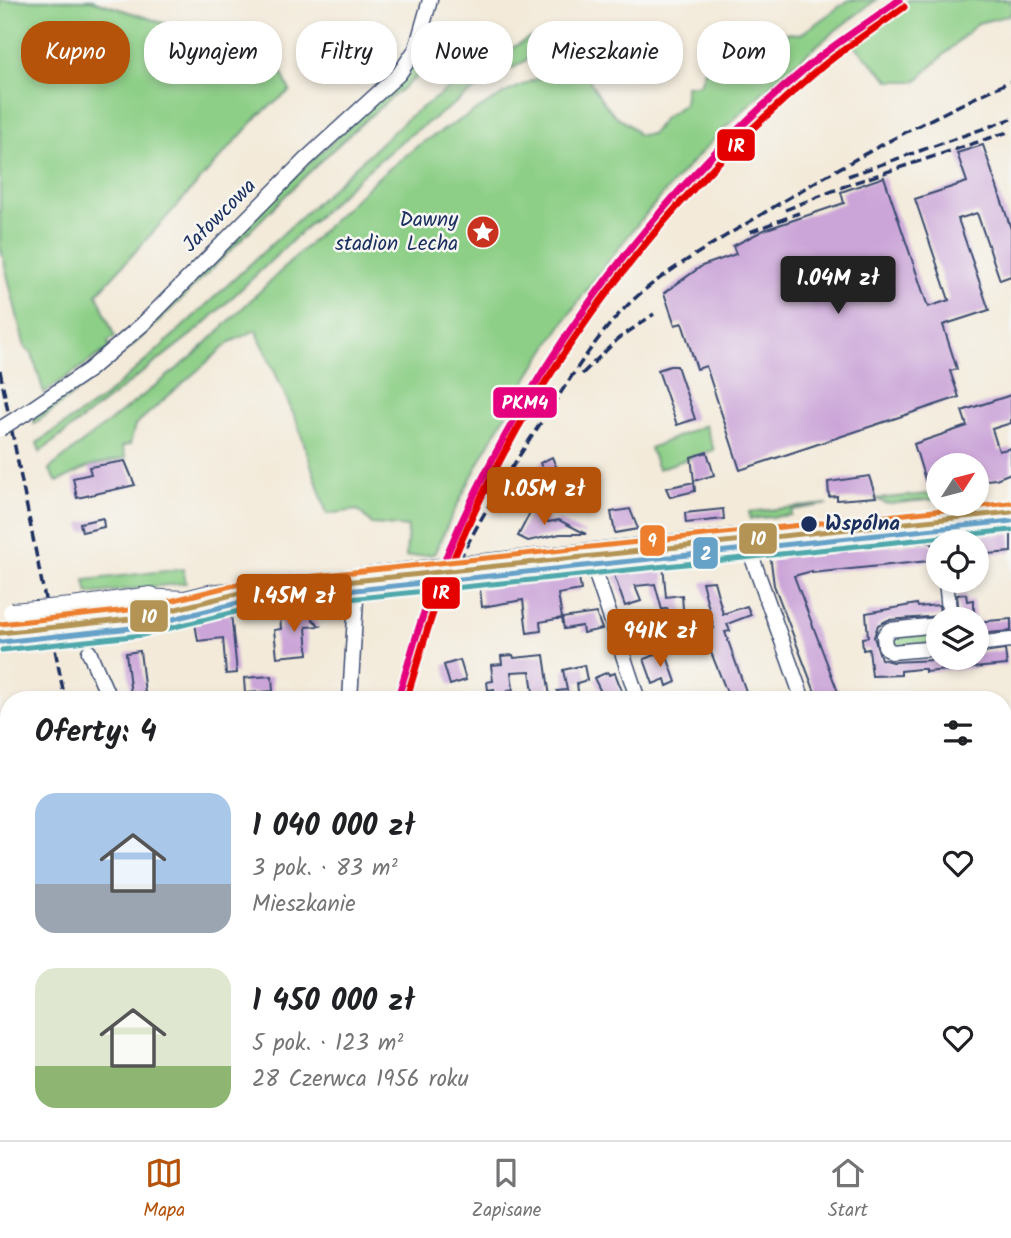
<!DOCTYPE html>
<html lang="pl">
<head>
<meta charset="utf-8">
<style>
  body { margin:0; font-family:Kalam,sans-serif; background:#f6f6f6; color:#202124; height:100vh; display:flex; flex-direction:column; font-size:26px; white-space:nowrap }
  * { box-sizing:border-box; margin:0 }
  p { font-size:23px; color:#757577 }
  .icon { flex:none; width:38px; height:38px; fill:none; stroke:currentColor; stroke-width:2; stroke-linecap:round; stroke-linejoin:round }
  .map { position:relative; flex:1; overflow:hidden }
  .sheet { position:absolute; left:0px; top:691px; width:1012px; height:450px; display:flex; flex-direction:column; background:#fff; border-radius:28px 28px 0 0; box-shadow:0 4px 10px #0003 }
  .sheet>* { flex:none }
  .hud { position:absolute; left:21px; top:21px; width:970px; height:63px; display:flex; gap:14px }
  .needle { width:46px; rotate:54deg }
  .tools { position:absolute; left:926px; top:453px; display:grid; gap:14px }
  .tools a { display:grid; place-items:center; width:63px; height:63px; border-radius:50%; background:#fff; box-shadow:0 4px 10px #0003; font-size:35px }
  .price { position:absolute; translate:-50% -60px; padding:0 16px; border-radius:7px; background:#b45309; color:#fff; font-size:23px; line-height:46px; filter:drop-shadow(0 2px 4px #0008) }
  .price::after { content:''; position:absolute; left:50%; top:42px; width:21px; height:16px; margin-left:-10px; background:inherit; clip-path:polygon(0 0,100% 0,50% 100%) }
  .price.selected { background:#222; color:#fff }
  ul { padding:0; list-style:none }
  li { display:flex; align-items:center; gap:21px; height:175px; padding:0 35px }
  li span { display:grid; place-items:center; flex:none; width:196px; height:140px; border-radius:21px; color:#555 }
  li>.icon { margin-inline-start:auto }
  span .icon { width:84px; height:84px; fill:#fffc; stroke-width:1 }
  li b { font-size:30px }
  h2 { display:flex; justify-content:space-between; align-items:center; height:84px; padding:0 35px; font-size:30px }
  .pill { padding:0 24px; border-radius:28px; background:#fff; box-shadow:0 4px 10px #0003; font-size:24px; line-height:63px }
  .pill.selected { background:#b45309; color:#fff }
  .dock { display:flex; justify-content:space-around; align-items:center; height:98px; border-top:2px solid #e0e0e0; background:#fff; font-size:19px; color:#757577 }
  .dock a { display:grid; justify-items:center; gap:4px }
  .dock .selected { color:#b45309 }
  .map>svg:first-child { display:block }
</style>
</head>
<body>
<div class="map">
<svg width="1011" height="1140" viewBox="0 0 1011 1140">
  <rect width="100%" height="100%" fill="#f6f6f2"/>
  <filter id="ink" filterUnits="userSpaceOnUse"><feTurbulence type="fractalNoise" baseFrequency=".0143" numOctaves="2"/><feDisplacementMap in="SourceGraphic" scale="14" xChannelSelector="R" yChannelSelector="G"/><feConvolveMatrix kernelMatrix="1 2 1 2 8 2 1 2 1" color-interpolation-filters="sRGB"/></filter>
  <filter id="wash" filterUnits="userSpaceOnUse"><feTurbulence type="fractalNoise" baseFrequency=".00686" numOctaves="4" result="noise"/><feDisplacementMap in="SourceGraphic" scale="28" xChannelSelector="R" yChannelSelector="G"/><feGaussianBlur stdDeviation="1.57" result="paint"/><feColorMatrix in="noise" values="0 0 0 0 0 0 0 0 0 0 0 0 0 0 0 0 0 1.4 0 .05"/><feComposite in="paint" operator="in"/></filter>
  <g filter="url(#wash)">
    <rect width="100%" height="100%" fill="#f3ead9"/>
    <path fill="#8dcf87" stroke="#547f72" stroke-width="2" d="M0 0H92L191 32 271 49 290 91 259 115 97 294 115 337 108 341 109 348 44 393 32 353 25 348 0 245Z
      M849 0H876C679 142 534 334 434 554L406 557 408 527 372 524 358 510 327 514 297 422 256 330 230 342 135 425 130 444 122 447 126 458 90 466 57 482 49 469 192 357 375 180 420 144 507 92 579 60C589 78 598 99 613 113 622 122 631 123 638 135L652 134 664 118 684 104 686 86 700 84 714 47 737 30 801 34Z
      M909 0H1011V15L978 23 916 81H890L850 41Z
      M587 33 552 45 464 97 403 140 354 182 201 327 40 452 37 443 103 398 150 357 410 116 508 47 510 49 530 38Z
      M421 56H426L431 66C327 145 241 244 146 333 111 366 73 395 34 424V415L43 411 407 72Z
      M705 425 714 450 658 469 650 448Z
      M938 493V499L887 504 876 499Z
      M828 504 792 510 791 515 750 519 749 512Z
      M183 569 186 583 88 594 85 580Z
      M937 630 938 643 891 648 889 635Z
      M545 1132H992L996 1140H548Z"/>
    <g id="blocks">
      <path fill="#cba4d8" d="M983 145 1011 229V276L1000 280 977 213 958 219 989 310 943 325 957 369 950 371 959 397 740 470 706 366 697 369 682 323 675 325 664 293 702 266 736 254 733 246 764 230 844 203 841 192 884 177 928 307 949 300 915 199 967 182 957 153Z
        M670 366H677L695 419 677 425 658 370Z
        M1011 395V423L992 429 999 451 1011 448V473L996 479 976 481V466H938V484L927 486 914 444 967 426 962 411Z
        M707 452 714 475 694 481 691 457Z
        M552 457 571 502 558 507 540 463Z
        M125 461 135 485 77 498 73 478 91 474 89 467Z
        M869 476 876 497 837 500V496L829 497 828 482Z
        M694 482 695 491 670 497 666 488Z
        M533 507 545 514 548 522 559 520 586 534H560L528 541 518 536Z
        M630 509 638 529 615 533 611 512Z
        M723 509 724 519 686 523 685 513Z
        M103 518 104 527 82 532 80 523Z
        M990 532 993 535 1011 533V552L976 555V537Z
        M925 543H930L938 551V560L812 573V571L794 576 841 700H818L774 585 770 555Z
        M663 564 666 597 682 595 685 636 672 637 669 612 667 608 662 610 655 584 635 586 641 601 625 606 614 575 620 567Z
        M578 571 581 590 558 594 562 618 540 622 541 631 527 633 523 600 482 607 480 588Z
        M714 581 723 614 747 606 751 615 727 624 730 631 725 632 749 700H730L703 632 714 628 702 582Z
        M966 594 967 601 973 600 975 620H960L957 595Z
        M917 604 918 607 939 605 940 616 888 620 878 625 874 637 881 659 892 662 976 658V654L1005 650 1007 665 925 672V669H919L901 671V675L872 676 869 649 863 650 862 638 868 637 866 613Z
        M303 610 311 612 312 619 320 626 306 627 308 654 277 657 274 630 281 629 280 615Z
        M231 613 237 673 226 674 223 638 198 641 194 617Z
        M596 613 602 629 583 633 582 626 564 629 562 618Z
        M1011 619V631L976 634V622Z
        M140 651 145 693 131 695 126 653Z
        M665 651 676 682 667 686 665 679 653 684 644 659Z
        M513 655 514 658 544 655 550 697 534 699 530 671 511 672 513 689 508 690 509 694 495 697 494 689 488 690 487 682 493 681 491 665 502 664 501 656Z
        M460 660 466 680 450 685 444 665Z
        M584 665 587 680 577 683 579 700H559L557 691 567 690 563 670Z
        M608 672 609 675 615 673 623 694 605 700 594 678Z
        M272 676 273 691 245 693 244 678Z
        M9 1034V1057L0 1062V1038Z"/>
    </g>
  </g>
  <g filter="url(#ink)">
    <use href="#blocks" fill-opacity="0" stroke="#3b4b70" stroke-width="2"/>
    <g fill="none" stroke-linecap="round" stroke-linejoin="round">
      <defs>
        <path id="minor" d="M30 410 89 370 143 324 306 159 399 74 416 49 430 0
          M936 516 940 542
          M744 535 803 700
          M589 553 638 700
          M946 581 950 620
          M938 625 889 630 884 636 885 646 891 652 938 648
          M976 644 1011 640
          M89 652 110 700
          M350 700 356 599 353 577
          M1003 732 1011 730
          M1003 886 1011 884
          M1003 1075 1011 1073
          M998 1132 1001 1140
          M277 1140 287 1132"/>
        <path id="tertiary" d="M463 565 1011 509
          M142 598 185 600 209 594 428 569
          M72 607 151 596"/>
      </defs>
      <use href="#minor" stroke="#3b4b70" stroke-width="17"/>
      <use href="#tertiary" stroke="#3b4b70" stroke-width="20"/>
      <use href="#minor" stroke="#fff" stroke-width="14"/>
      <use href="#tertiary" stroke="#fff" stroke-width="18"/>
      <path stroke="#1b2f5e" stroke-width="3.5" stroke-dasharray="10 5" stroke-linecap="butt" d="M848 176 1011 119
        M785 210 850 184 1011 131
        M750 232 799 213
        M0 371 65 700
        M582 374 618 339 654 314
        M405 700C433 592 492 495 554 403 581 362 608 319 647 288 682 261 721 239 759 216 841 165 923 121 1011 81
        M1003 823 1011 820
        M1003 839 1011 838
        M1003 853 1011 852
        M1003 866 1011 865
        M0 961 9 972
        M106 1132 109 1140
        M151 1132 152 1140
        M364 1132 365 1140
        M457 1140 463 1132"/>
      <defs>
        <path id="minor-bridge" d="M0 429 30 410"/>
        <path id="tertiary-bridge" d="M428 569 463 565
          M12 612 72 607"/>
      </defs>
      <use href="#minor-bridge" stroke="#3b4b70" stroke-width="17" stroke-linecap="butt"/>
      <use href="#tertiary-bridge" stroke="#3b4b70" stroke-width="20" stroke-linecap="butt"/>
      <use href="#minor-bridge" stroke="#fff" stroke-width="14"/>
      <use href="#tertiary-bridge" stroke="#fff" stroke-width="18"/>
      <defs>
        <path id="rail-1" d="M397 700C408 667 416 632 429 599 508 393 643 203 813 62 840 40 871 21 899 0"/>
        <path id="rail-2" d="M406 700C416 668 425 635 436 604 511 398 651 210 818 70 845 47 876 28 904 7"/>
      </defs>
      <use href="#rail-1" stroke="#f6f6f2" stroke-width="12"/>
      <use href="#rail-2" stroke="#f6f6f2" stroke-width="12"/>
      <use href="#rail-1" stroke="#e5007d" stroke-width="7"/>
      <use href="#rail-2" stroke="#e50000" stroke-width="7"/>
      <defs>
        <path id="tram-1" d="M0 633 140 618 240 593 1011 512"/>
        <path id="tram-2" d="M1 642 141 627 242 602 1011 521"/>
        <path id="tram-3" d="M0 624 138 609 239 584 1010 503"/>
        <path id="tram-4" d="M2 650 142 635 243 610 1011 530"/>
      </defs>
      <use href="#tram-1" stroke="#f6f6f2" stroke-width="10"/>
      <use href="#tram-2" stroke="#f6f6f2" stroke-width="10"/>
      <use href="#tram-3" stroke="#f6f6f2" stroke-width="10"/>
      <use href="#tram-4" stroke="#f6f6f2" stroke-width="10"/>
      <use href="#tram-1" stroke="#b39454" stroke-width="5"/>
      <use href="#tram-2" stroke="#66a1c8" stroke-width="5"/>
      <use href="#tram-3" stroke="#ec7e2d" stroke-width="5"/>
      <use href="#tram-4" stroke="#4fa8ab" stroke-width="5"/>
    </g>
  </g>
  <defs>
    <symbol id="sight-disc" viewBox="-11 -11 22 22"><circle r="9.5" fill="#c8321e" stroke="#f6f6f2"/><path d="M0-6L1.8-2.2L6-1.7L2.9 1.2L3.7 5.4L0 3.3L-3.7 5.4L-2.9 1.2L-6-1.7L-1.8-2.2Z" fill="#fff"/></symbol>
  </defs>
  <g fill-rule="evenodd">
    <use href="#sight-disc" x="464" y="213" width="38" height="38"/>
  </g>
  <circle fill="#1b2f5e" stroke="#f6f6f2" stroke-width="2.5" cx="809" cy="524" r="9"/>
  <g text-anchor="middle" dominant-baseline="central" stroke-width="5" stroke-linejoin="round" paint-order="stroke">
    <g font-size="21" fill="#1b2f5e" stroke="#f6f6f2">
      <text transform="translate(220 216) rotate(-45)">Jałowcowa</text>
    </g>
    <g font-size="21" fill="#1b2f5e" stroke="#f6f6f2" text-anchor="end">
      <text x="458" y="220">Dawny<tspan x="458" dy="24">stadion Lecha</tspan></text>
    </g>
    <g font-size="21" font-weight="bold" fill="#1b2f5e" stroke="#f6f6f2" text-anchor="start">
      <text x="825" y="524">Wspólna</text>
    </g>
  </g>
  <g stroke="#f6f6f2" stroke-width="2.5">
    <rect x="716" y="128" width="40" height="34" rx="7" fill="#e50000"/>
    <rect x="492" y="386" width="66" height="33" rx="7" fill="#e5007d"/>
    <rect x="738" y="522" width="40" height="33" rx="7" fill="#b39454"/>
    <rect x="639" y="524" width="27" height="33" rx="7" fill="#ec7e2d"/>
    <rect x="692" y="536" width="27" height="34" rx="7" fill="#66a1c8"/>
    <rect x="421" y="576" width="40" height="34" rx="7" fill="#e50000"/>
    <rect x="129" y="599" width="40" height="34" rx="7" fill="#b39454"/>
  </g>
  <g font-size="19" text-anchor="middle" font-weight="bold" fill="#fff">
    <text x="736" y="152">IR</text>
    <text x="525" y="409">PKM4</text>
    <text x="758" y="545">10</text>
    <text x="652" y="547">9</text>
    <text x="706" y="560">2</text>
    <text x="441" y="599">IR</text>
    <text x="149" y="623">10</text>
  </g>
</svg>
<div class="tools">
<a><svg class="needle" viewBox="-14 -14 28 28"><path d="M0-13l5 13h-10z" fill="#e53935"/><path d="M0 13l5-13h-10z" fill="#757577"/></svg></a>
<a><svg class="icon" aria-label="locate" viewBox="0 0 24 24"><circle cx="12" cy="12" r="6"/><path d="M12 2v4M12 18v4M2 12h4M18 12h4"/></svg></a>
<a><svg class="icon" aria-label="layers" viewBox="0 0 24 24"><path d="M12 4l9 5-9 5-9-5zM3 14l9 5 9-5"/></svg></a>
</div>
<b class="price selected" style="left:838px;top:316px">1.04M zł</b>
<b class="price" style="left:544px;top:527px">1.05M zł</b>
<b class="price" style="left:294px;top:634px">1.45M zł</b>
<b class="price" style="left:660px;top:669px">941K zł</b>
<div class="hud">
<a class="pill selected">Kupno</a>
<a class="pill">Wynajem</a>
<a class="pill">Filtry</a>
<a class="pill">Nowe</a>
<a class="pill">Mieszkanie</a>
<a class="pill">Dom</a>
</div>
<section class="sheet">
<h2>Oferty: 4<svg class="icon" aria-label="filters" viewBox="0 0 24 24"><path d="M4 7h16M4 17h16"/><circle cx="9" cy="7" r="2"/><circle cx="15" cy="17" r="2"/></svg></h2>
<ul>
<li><span style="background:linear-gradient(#a9c7e8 65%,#9aa5b1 0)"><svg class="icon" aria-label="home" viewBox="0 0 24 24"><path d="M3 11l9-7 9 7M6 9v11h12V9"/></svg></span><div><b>1 040 000 zł</b><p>3 pok. · 83 m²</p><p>Mieszkanie</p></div><svg class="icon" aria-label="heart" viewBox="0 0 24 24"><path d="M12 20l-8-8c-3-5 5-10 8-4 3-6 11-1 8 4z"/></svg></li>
<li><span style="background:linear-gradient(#dfe7d0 70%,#8fb573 0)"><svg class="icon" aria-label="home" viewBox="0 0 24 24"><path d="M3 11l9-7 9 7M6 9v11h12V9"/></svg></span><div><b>1 450 000 zł</b><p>5 pok. · 123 m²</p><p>28 Czerwca 1956 roku</p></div><svg class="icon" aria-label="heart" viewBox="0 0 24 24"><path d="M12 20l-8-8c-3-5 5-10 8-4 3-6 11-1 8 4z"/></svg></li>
</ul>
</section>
</div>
<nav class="dock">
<a class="selected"><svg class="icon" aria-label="map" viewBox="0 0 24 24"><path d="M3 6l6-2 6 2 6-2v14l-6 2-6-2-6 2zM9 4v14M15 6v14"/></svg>Mapa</a>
<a><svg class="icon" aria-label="saved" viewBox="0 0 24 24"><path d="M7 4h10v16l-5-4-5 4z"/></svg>Zapisane</a>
<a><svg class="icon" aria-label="home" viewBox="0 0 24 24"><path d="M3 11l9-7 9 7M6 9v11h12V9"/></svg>Start</a>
</nav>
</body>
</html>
